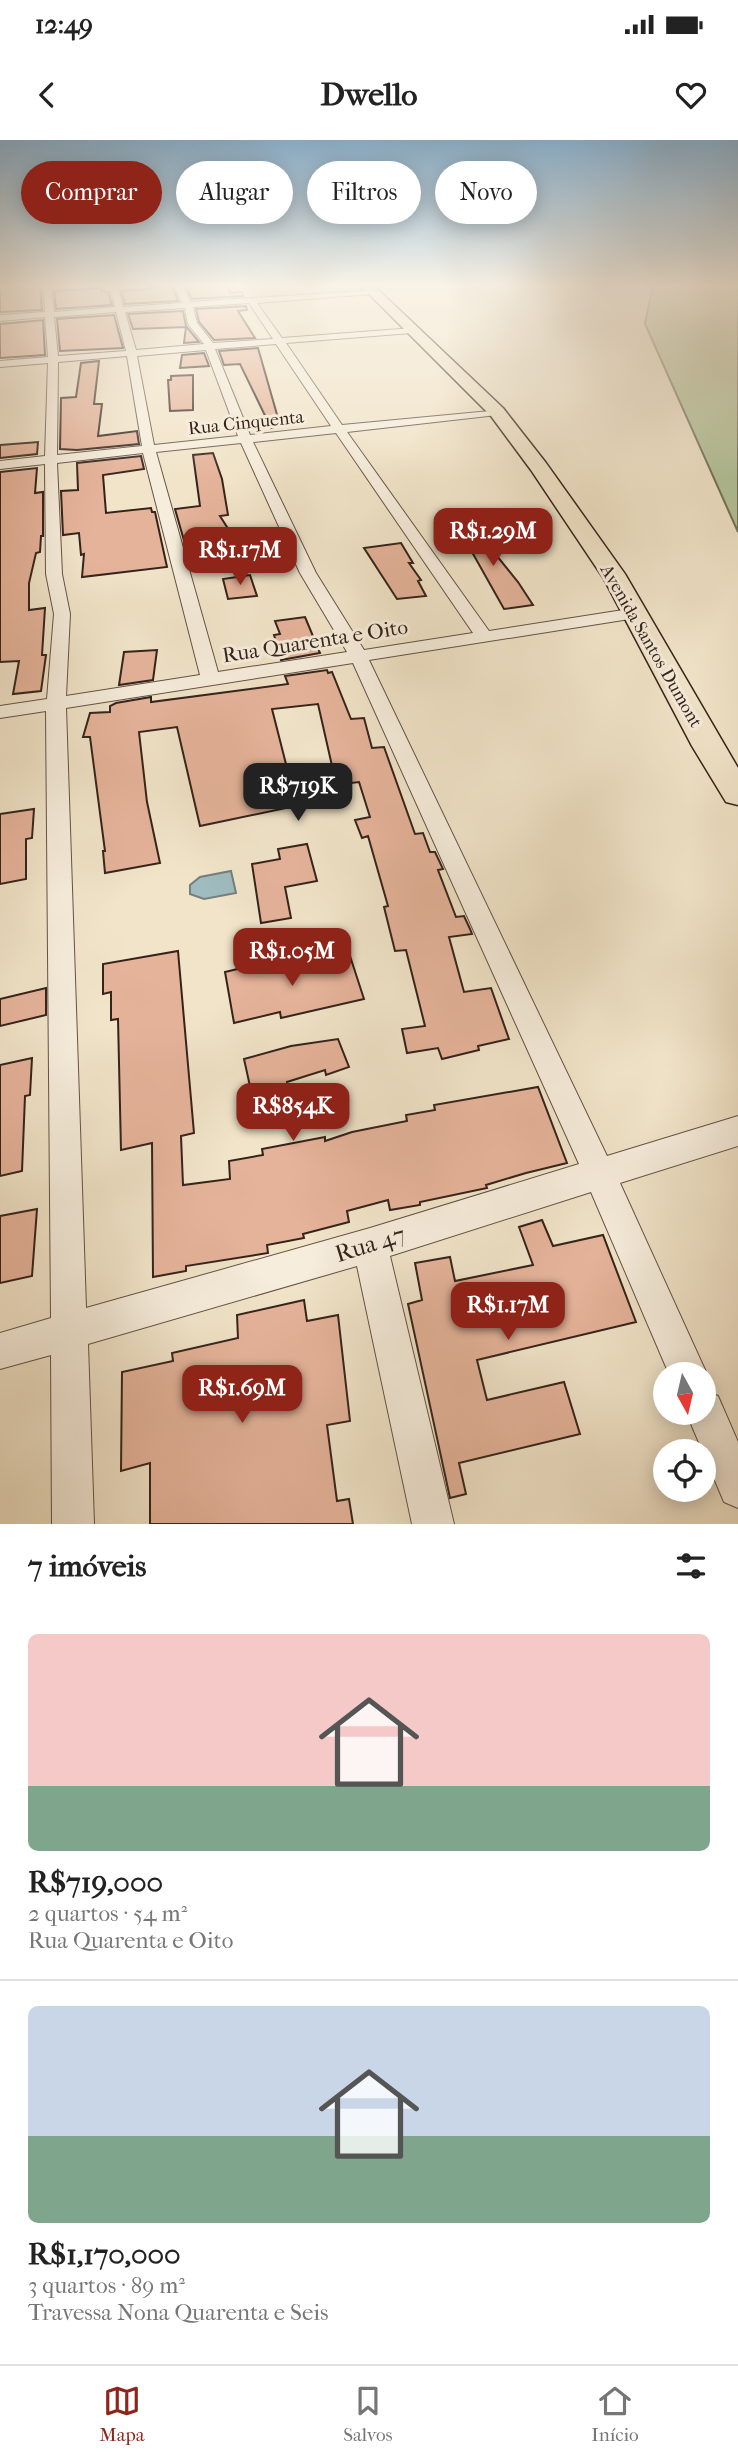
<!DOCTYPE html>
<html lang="pt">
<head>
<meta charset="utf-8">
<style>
  body { margin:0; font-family:"IM FELL French Canon",serif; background:#f6f6f6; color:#222; height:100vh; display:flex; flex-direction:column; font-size:26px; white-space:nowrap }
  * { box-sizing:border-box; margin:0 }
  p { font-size:23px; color:#767676 }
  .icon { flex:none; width:38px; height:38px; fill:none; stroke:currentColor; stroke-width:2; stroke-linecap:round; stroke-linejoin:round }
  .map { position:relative; height:1384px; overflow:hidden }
  .panel { display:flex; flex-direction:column; background:#fff; flex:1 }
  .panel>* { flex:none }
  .banner { position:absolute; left:21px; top:21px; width:696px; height:63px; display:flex; gap:14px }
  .needle { width:46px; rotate:172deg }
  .buttons { position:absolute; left:653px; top:1222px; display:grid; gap:14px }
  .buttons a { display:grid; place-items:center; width:63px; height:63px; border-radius:50%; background:#fff; box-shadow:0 4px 18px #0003; font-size:35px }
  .price { position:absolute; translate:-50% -60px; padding:0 16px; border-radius:14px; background:#8f2418; color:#fff; font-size:23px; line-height:46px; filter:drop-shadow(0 2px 4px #0008) }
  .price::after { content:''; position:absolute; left:50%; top:42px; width:21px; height:16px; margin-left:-10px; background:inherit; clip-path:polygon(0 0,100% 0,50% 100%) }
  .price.active { background:#222; color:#fff }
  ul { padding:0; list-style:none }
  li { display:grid; align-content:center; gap:14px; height:371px; padding:0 28px }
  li+li { border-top:2px solid #e0e0e0 }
  li span { display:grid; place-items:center; height:217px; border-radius:10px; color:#555 }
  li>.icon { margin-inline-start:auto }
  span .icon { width:126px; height:126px; fill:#fffc; stroke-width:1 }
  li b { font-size:30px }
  h2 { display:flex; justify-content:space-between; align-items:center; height:84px; padding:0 28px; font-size:30px }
  .chip { padding:0 24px; border-radius:32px; background:#fff; box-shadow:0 4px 18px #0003; font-size:24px; line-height:63px }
  .chip.active { background:#8f2418; color:#fff }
  .status { display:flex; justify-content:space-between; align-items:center; height:49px; padding:0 35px; background:#fff; direction:ltr }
  .status svg { height:19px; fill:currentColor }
  header { display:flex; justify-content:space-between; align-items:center; height:91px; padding:0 28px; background:#fff; font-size:32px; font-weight:700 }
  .dock { display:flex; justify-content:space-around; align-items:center; height:98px; border-top:2px solid #e0e0e0; background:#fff; font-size:19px; color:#767676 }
  .dock a { display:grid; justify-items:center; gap:4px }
  .dock .active { color:#8f2418 }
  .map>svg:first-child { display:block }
</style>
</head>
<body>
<div class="status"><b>12:49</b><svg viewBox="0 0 49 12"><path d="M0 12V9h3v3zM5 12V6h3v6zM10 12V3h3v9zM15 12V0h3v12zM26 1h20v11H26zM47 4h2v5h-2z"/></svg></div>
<header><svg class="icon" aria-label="back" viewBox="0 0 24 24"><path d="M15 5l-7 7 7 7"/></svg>Dwello<svg class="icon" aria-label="heart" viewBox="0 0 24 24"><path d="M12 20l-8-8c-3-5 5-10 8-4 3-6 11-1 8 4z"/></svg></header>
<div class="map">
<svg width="738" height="1384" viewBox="0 0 738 1384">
  <rect width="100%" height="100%" fill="#f1e4c9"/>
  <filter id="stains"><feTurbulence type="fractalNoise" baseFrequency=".00286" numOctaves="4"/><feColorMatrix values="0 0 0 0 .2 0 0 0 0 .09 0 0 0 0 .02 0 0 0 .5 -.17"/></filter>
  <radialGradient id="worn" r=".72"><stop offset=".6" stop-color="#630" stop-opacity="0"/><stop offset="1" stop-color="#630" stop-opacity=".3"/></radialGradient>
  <path fill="#b4c59b" stroke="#74745b" stroke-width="2" d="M653 144H738V392L645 184Z"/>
  <path fill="#9fbcc0" stroke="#757f7e" stroke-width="2" d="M231 731 236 753 204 759 190 754V745L200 737Z"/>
  <path fill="#e5b39a" stroke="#35231b" stroke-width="2" d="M40 144 42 170 0 172V145Z
    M149 144H171L178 161 125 164 121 151 150 149Z
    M184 144H229L230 153 242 152 243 156 192 159Z
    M101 148V151L108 152 112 165 56 169 54 151Z
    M246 166 247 170 238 171 255 198 214 200 199 182 196 169Z
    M183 171 186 186 199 202 184 203 186 187 133 189 128 174Z
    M114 175 123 208 60 211 57 179Z
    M43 180 45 215 0 218V184Z
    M258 208 280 285 271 288 240 224 224 225 219 211Z
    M204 213 209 226 180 228 182 215Z
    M99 221 94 264H102L98 296 137 291 139 304 77 310 60 309 61 258 76 257 81 223Z
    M193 235V270L170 271 168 240H171V236Z
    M38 302 37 314 0 318V305Z
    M213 313 222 339 228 375 220 376 234 398 185 404 175 369 200 366 193 315Z
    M141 316 144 329 103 335 106 373 151 368 152 372H155L167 427 82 437 84 414 81 415 79 393 63 395 61 351 78 350 77 323Z
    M37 328 35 353 43 352V396H41L40 412 36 413 29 443V470L45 468 42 515H46L41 551 13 554 19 521 0 522V332Z
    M463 374 518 442 533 465 504 469 454 380Z
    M401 403 413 423H409L421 440 418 441 426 456 397 459 364 408Z
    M250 435 257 456 228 459 223 439Z
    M305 477 320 513 281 520 274 495 280 494 275 481Z
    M157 510 153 540 119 545 124 512Z
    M327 530 328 533 332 532 351 579 364 578 372 608 384 607 415 694 423 693 430 712H435L443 729 438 730 456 777 464 776 470 789 472 794 449 797 464 852 491 848 509 899 478 906 479 910 442 919 438 908 407 913 402 889 425 886 406 810 395 811 384 767 388 766 368 696 362 698 355 680 370 677 359 642 343 644 342 638 335 639 318 564 272 569 288 632 293 631 305 664 200 686 177 587 139 592 147 662 160 723 105 733 103 711H105L90 597H83L90 573 110 572V566L116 563 151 557V562L288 544 285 536Z
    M34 669 32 698 26 699V739L0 744V674Z
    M307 704 317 741 285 747 291 778 261 783 252 724 280 719 278 709Z
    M178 811 194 993 181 996 183 1045 230 1039 229 1021 263 1015 262 1009 325 997V1001L352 992 407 981 406 975 435 970 434 965 538 947 567 1023 526 1033 486 1045 487 1048 420 1062V1065L390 1070 388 1060 347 1071 349 1082 303 1094 304 1098 267 1105 268 1113 186 1126V1131L153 1137 152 1003 121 1010 118 879 111 880V852L103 854V824Z
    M350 816 364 859 281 878 280 872 234 883 225 832 254 825 255 830 290 822 292 826Z
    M46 848V875L0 886V859Z
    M338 899 349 927 326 935 325 930 287 942 289 949 253 960 244 919 291 906Z
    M32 918 30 955 25 956 22 1031 0 1036V925Z
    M37 1069 32 1136 0 1143V1076Z
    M542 1080 553 1106 603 1095 636 1182 477 1220 487 1260 564 1242 580 1294 459 1323 466 1354 450 1358 408 1164 422 1160 415 1123 450 1117 455 1141 533 1125 519 1087Z
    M304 1160 307 1181 338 1175 350 1281 327 1285 337 1361 349 1359 353 1384H150V1323L121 1331 122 1232 173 1221 172 1213 238 1198 237 1175Z"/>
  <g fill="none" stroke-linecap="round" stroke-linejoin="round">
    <defs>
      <path id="street" d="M43 144H51L54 172 115 167 109 144H117L123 167 182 163 173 144H181L191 162 375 150 372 154 257 163 282 198 414 188 416 190 411 193 286 203 342 285 501 270 503 272 497 275 347 292 489 491 636 468 644 473 636 478 369 520 607 1016 738 976V1006L620 1043 701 1221 707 1234 704 1242V1234H669L591 1052 390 1116 454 1384H412L357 1126 88 1204 94 1384H52L51 1215 0 1229V1193L51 1178 46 571 0 578V566L47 559 54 474 46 434 45 324 0 329V321L45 316 48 223 0 227V221L48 217 45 177 0 181V175L45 172ZM249 163 273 199 213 203 197 183 193 167ZM185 168 188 184 204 204 136 210 125 172ZM116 172 126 211 58 216 54 177ZM276 204 331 286 250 295 215 209ZM206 210 238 296 154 305 137 216ZM127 216 142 306 57 315 58 222ZM336 293 473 493 364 510 316 433 253 302ZM241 303 300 433 347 512 218 532 156 312ZM143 313 200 535 66 556 70 474 62 434 57 323ZM353 523 579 1024 370 1088 86 1168 66 568Z
        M704 1251 718 1256 738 1302V1368L724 1362 686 1272H704Z"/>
      <path id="primary" d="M359 144H372L503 268 546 323 625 434 738 628V665L726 662 692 606 604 439 531 330 491 276Z"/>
    </defs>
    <use href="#street" stroke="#645346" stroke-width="2"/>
    <use href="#primary" stroke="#35231b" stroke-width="3"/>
    <use href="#street" fill="#f6eddc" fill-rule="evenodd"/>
    <use href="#primary" fill="#f1e4c9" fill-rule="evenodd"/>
  </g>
  <linearGradient id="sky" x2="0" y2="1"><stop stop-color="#8bb7d8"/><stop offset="0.43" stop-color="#f9f3e7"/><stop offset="1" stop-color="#f9f3e7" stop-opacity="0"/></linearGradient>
  <rect width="738" height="338" fill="url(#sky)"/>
  <g text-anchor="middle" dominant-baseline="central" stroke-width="6" stroke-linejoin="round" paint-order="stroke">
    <g font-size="18" fill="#35231b" stroke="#f6eddc">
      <text transform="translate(246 283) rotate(-6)">Rua Cinquenta</text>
      <text transform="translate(651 506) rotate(60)">Avenida Santos Dumont</text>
    </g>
    <g font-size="21" fill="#35231b" stroke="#f6eddc">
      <text transform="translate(315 501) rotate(-9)">Rua Quarenta e Oito</text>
    </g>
    <g font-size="24" fill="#35231b" stroke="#f6eddc">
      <text transform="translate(370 1104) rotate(-17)">Rua 47</text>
    </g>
  </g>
  <rect width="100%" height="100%" filter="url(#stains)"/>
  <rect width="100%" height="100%" fill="url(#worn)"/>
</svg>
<div class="buttons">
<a><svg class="needle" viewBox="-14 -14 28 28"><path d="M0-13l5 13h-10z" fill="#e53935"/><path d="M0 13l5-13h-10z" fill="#767676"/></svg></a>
<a><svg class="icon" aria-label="locate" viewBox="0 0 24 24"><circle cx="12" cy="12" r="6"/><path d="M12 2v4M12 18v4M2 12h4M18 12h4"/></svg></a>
</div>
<b class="price" style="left:493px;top:428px">R$1.29M</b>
<b class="price" style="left:240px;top:447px">R$1.17M</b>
<b class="price active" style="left:298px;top:683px">R$719K</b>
<b class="price" style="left:292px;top:848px">R$1.05M</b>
<b class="price" style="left:293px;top:1003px">R$854K</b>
<b class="price" style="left:508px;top:1202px">R$1.17M</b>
<b class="price" style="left:242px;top:1285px">R$1.69M</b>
<div class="banner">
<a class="chip active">Comprar</a>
<a class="chip">Alugar</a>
<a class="chip">Filtros</a>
<a class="chip">Novo</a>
</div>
</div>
<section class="panel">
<h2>7 imóveis<svg class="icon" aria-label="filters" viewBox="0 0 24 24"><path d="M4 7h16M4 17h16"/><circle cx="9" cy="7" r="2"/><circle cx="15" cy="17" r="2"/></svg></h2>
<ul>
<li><span style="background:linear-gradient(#f6c9c9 70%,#7fa58c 0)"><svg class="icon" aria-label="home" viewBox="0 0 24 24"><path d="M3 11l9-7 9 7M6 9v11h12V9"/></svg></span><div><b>R$719,000</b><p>2 quartos · 54 m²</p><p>Rua Quarenta e Oito</p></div></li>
<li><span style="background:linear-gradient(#c9d6e8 60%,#7fa58c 0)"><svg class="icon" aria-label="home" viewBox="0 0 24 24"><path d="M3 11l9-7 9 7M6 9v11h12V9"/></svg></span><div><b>R$1,170,000</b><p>3 quartos · 89 m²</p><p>Travessa Nona Quarenta e Seis</p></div></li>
</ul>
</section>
<nav class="dock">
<a class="active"><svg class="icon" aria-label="map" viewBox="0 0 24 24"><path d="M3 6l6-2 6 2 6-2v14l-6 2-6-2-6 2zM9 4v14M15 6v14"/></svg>Mapa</a>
<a><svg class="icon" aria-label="saved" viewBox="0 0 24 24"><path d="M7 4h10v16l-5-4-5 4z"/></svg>Salvos</a>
<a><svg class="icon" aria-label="home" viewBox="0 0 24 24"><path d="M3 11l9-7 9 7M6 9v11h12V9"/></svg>Início</a>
</nav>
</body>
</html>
